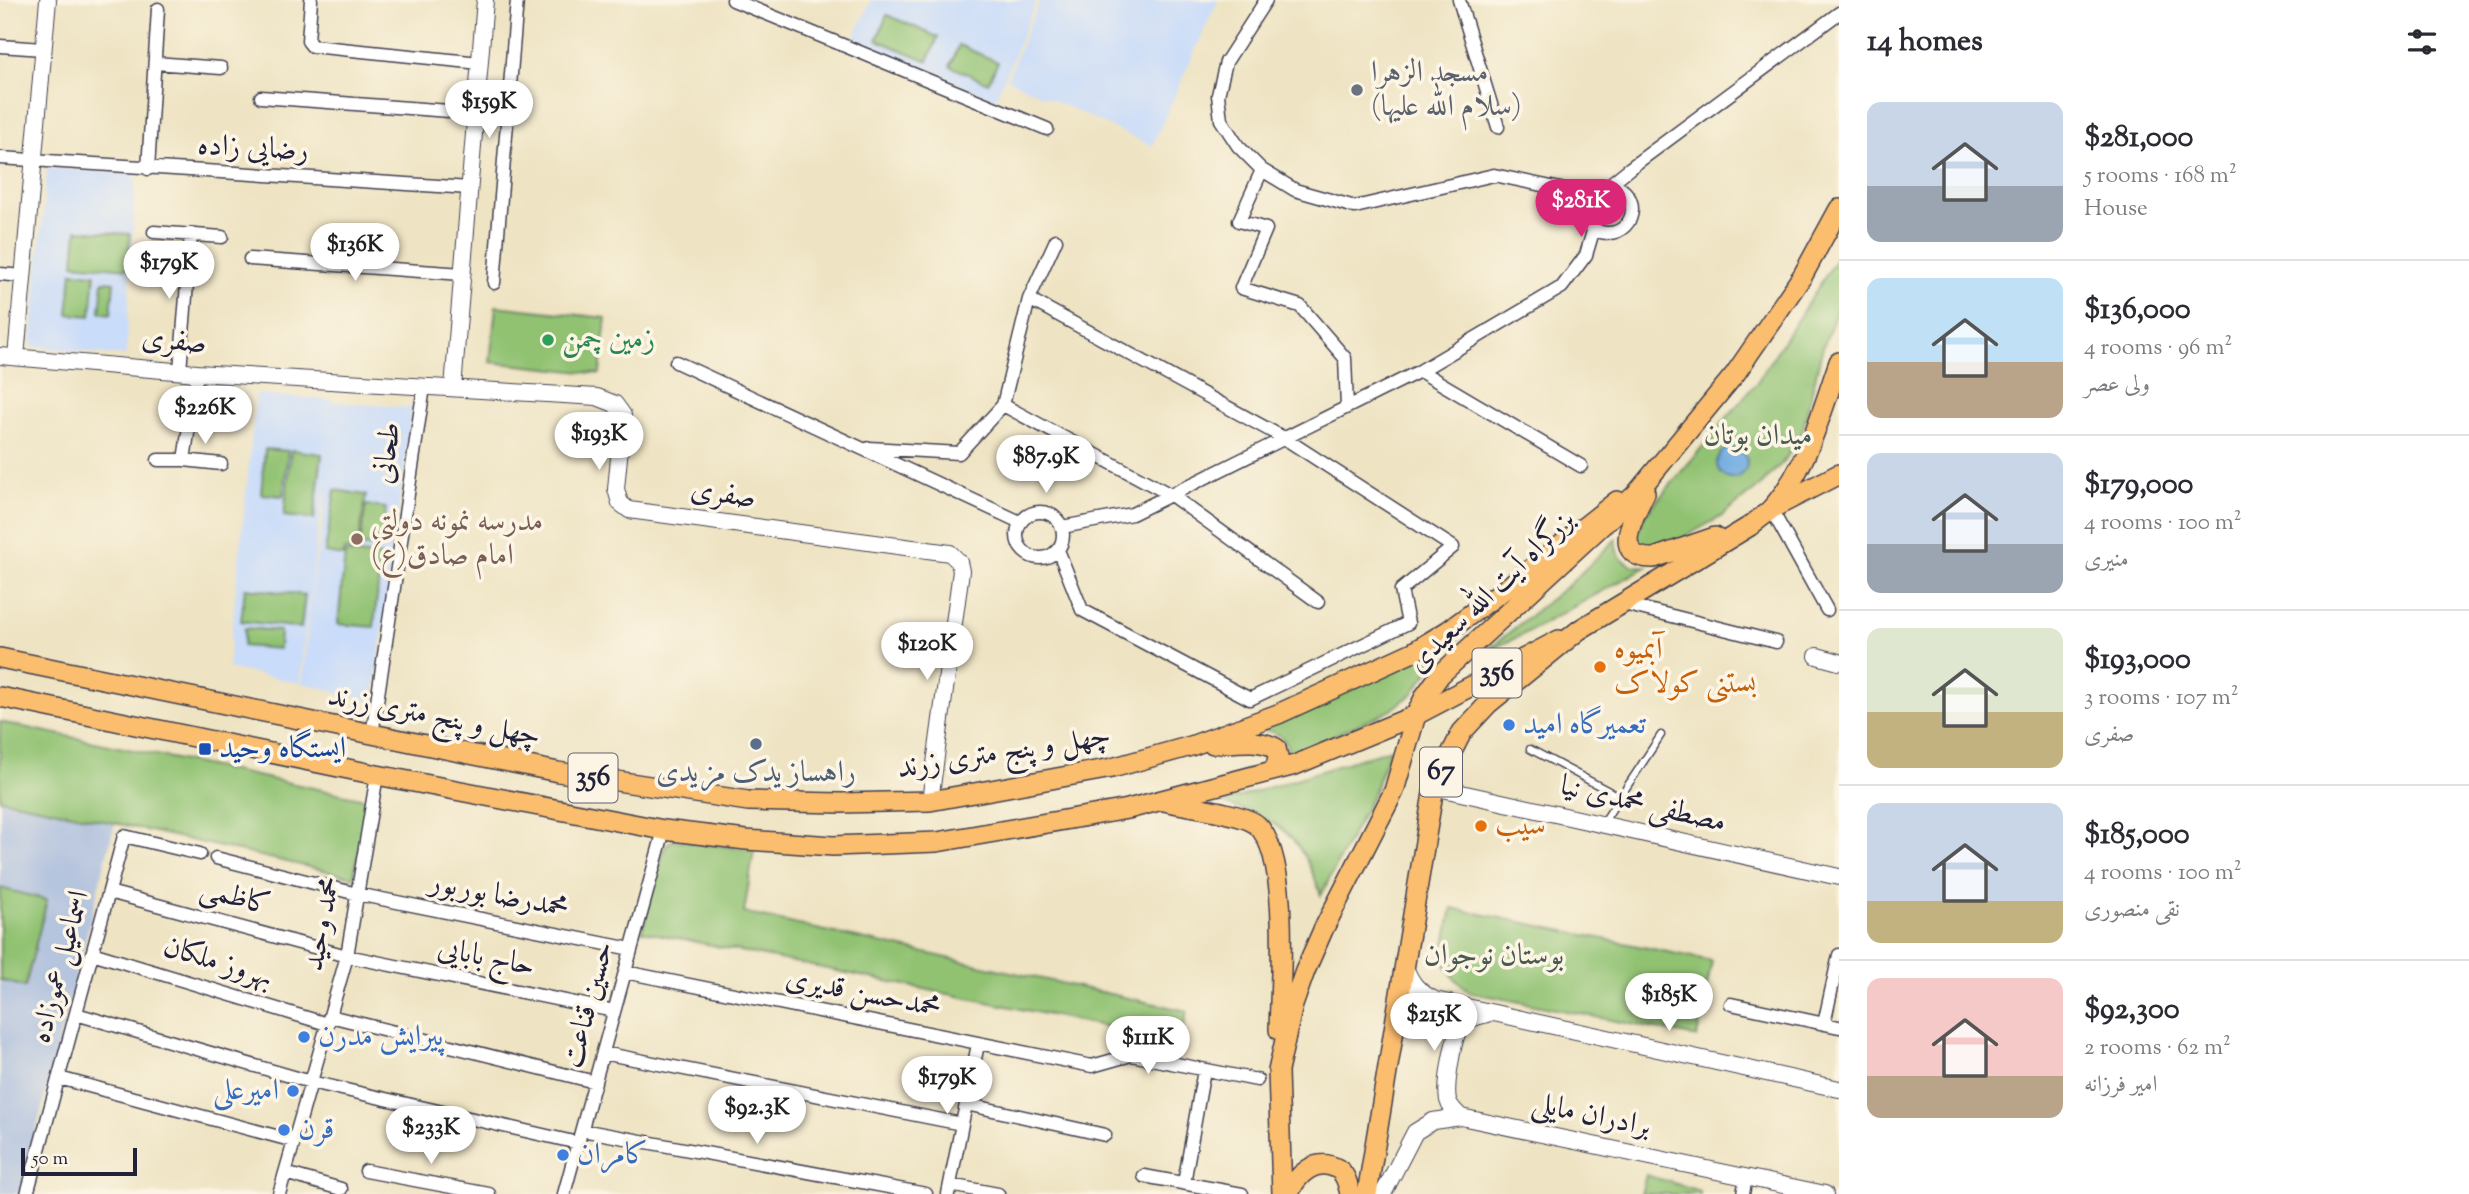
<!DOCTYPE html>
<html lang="en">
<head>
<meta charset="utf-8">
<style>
  body { margin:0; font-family:"Sorts Mill Goudy",Amiri,serif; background:#f2f2f3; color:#2b2b33; height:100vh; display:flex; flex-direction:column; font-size:26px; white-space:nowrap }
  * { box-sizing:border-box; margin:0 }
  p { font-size:23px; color:#7c7c81 }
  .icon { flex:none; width:38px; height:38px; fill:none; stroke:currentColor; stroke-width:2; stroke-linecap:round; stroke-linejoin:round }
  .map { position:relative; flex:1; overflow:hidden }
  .side { display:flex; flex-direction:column; background:#fff; width:630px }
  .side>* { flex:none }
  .scale { position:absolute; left:21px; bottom:18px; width:116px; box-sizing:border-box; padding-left:7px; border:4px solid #22223b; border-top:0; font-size:19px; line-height:24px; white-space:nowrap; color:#22223b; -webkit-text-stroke:5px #fcf5e5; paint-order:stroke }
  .price { position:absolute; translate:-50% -60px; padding:0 16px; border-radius:24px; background:#fff; color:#222; font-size:23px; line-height:46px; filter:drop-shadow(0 2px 4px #0008) }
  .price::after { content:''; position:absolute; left:50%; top:42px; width:21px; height:16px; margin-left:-10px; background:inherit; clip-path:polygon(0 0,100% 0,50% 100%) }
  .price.current { background:#db2777; color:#fff }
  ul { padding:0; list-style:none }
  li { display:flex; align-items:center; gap:21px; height:175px; padding:0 28px }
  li+li { border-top:2px solid #e1e1e2 }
  li span { display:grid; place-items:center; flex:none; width:196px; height:140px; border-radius:14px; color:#555 }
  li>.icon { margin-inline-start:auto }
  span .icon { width:84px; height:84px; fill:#fffc; stroke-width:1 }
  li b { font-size:30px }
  h2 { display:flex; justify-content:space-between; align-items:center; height:84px; padding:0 28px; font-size:30px }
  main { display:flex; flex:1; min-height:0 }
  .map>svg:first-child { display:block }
</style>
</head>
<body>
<main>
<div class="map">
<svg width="1839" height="1194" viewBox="0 0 1839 1194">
  <rect width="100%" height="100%" fill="#fcf5e5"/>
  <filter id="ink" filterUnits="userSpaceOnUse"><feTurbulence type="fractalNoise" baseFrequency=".0143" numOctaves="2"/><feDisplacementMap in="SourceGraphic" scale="14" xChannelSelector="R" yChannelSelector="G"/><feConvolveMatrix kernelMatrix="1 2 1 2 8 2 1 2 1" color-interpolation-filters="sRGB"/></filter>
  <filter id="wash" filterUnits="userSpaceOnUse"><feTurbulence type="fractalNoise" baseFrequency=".00686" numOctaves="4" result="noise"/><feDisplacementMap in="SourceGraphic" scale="28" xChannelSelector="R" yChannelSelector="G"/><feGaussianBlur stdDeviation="1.57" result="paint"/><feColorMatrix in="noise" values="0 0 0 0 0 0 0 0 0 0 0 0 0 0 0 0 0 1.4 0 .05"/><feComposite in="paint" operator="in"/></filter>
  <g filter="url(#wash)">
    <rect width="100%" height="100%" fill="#eee3c2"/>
    <path fill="#c9dcf9" d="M871 0H1037L995 100 854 38Z
      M1040 0H1218L1152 146 1007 79Z
      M47 168 136 174 126 356 31 346Z
      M256 394 333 400V405L334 402 412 408 373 701 302 683 312 584 323 522 325 475 299 683 228 668Z"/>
    <path fill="#b6c5de" d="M0 799 115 823 20 1194H0Z"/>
    <path fill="#91c272" stroke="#5a7256" stroke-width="2" d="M887 15 938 37 928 61 877 40Z
      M959 45 998 62 988 83 950 66Z
      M77 230 130 234 128 269 74 264Z
      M1839 255V304L1822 350 1802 432 1785 460 1761 485 1722 516 1663 549 1644 548 1639 544 1637 535 1645 515 1757 382Z
      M72 272 95 274 91 316 68 314Z
      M103 281 114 282 111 314 100 312Z
      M496 306 606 318 600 374 490 362Z
      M265 449 288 451 283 496 261 494Z
      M291 450 322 454 314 519 284 516Z
      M335 490 366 495 357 552 344 550 343 556 325 553Z
      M366 505 386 508 380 549 360 546Z
      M1616 539C1614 559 1629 569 1648 566L1522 635 1485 652 1573 581Z
      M345 553 381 556 374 627 338 624Z
      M245 588 305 595 301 628 241 621Z
      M245 628 280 631 279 649 243 646Z
      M1467 628 1434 664 1412 694 1390 711 1288 755C1289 733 1271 731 1253 728L1416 660 1432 652Z
      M0 722 370 800 353 877 115 823 0 799Z
      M1390 749 1372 796 1321 895C1299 833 1282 821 1221 803Z
      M675 840 754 850 744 913 1187 1011 1181 1042 642 931 664 849 668 843Z
      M0 888 47 900 25 987 0 980Z
      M1452 908 1712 961 1697 1037 1470 992 1455 979 1442 960Z
      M1646 1175 1700 1191V1194H1641Z"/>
    <path fill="#6eabe0" stroke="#48668e" stroke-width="2" d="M1717 463a15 15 0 1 1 30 0a15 15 0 1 1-30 0Z"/>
  </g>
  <g filter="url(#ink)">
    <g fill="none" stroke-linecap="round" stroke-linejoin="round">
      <defs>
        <path id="service" d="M1530 749 1620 797
          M1603 823 1661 735"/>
        <path id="minor" d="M311 0 308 41 312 46 480 63
          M733 0 1047 129
          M1266 0 1226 62 1218 95 1221 120 1238 146 1262 170 1295 190 1355 207 1494 175 1561 189 1586 200
          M1459 0 1498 127
          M0 46 43 49
          M155 63 221 68
          M261 97 476 113
          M0 158 470 188
          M148 169 158 9
          M1262 170 1239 221 1266 229 1241 288 1300 306 1345 358 1347 407
          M1610 184 1630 168 1839 13
          M1584 209a24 24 0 1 1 48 0a24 24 0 1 1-48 0Z
          M154 232 222 237
          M250 259 463 274
          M0 274 23 276
          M494 283 517 0
          M1029 299 1284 438 1453 547 1401 590 1408 623 1250 699 1082 610 1058 550
          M676 362 1020 522
          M180 371 191 234
          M1420 371 1581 466
          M1003 405 1171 495 1318 602
          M869 448 959 453 1003 405 1029 299 1056 240
          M158 460H184L197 373
          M184 460 221 464
          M1771 509 1827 610
          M1017 535a23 23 0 1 1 46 0a23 23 0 1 1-46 0Z
          M1062 527 1132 514 1420 371 1562 287 1586 255 1594 228
          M1620 603 1776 642
          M372 735 424 387
          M216 858 357 894 631 949
          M109 892 347 956 614 1011
          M92 953 327 1024
          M625 972 1092 1066 1131 1055 1257 1080
          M1731 1004 1839 1027
          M76 1014 311 1082 578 1143
          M330 1016 595 1082
          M1824 1024 1839 955
          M603 1053 962 1124
          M59 1078 294 1141
          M966 1104 1105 1135
          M582 1130 926 1194
          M366 1171 489 1194
          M285 1173 341 1189
          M1144 1176 1242 1194
          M1184 1183 1204 1070
          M950 1185 998 1194
          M27 1194 124 836 200 854
          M279 1194 347 956 377 775
          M564 1194 664 830
          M948 1194 978 1044
          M1743 1194 1746 1177"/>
        <path id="tertiary" d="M0 356 197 373 597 397 615 404 623 415 616 489 620 503 629 510 950 553 959 562 961 571 930 801
          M16 357 48 0
          M453 388 485 0
          M1817 656 1839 662
          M1434 787 1839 877
          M1404 965C1411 983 1417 991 1435 1000L1839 1089
          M1461 1117C1455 1111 1450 1108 1448 1100 1445 1086 1453 1035 1462 1025 1468 1018 1479 1016 1487 1014
          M1383 1194 1415 1132 1433 1121 1461 1117 1825 1194"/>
        <path id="primary" d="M1771 509 1839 474
          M0 658 558 772 748 801 841 803 930 801 1112 768 1191 746 1278 714 1413 652 1449 630 1508 587 1617 501
          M0 697 377 775 664 830 746 840 833 846 937 842 1128 809 1295 765 1416 715 1559 640
          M1213 744C1233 743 1258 738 1276 748L1278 757 1275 770"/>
        <path id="trunk" d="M1645 493C1634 516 1609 559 1654 558L1715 537
          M1164 801C1184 806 1244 813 1257 825 1291 856 1280 985 1279 1030
          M1282 1194 1278 1071 1293 1005 1305 971 1323 930 1394 791 1416 715 1425 696 1440 675 1636 494 1735 374 1803 275 1839 209
          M1289 1194C1296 1175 1316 1156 1338 1169 1346 1174 1348 1185 1350 1194
          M1367 1194 1434 787 1462 732 1488 704 1579 630 1750 526C1757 520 1765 515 1771 509 1807 470 1822 410 1839 362"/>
      </defs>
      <use href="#service" stroke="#413f4f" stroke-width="9"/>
      <use href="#minor" stroke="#413f4f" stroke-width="15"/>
      <use href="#tertiary" stroke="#413f4f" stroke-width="18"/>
      <use href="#primary" stroke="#413f4f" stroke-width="22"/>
      <use href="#trunk" stroke="#413f4f" stroke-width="22"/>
      <use href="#service" stroke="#fff" stroke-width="6"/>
      <use href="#minor" stroke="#fff" stroke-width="12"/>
      <use href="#tertiary" stroke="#fff" stroke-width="16"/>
      <use href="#primary" stroke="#fbbd6e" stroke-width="19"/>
      <use href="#trunk" stroke="#fbbd6e" stroke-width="19"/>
    </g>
  </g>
  <circle fill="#6b7280" stroke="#fcf5e5" stroke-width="2.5" cx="1357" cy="90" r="7"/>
  <circle fill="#2e9e5b" stroke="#fcf5e5" stroke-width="2.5" cx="548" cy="340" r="7"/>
  <circle fill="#8d6e63" stroke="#fcf5e5" stroke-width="2.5" cx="357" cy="539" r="7"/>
  <g fill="#e8710a" stroke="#fcf5e5" stroke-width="2.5">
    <circle cx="1600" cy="667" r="7"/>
    <circle cx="1481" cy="826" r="7"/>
  </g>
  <g fill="#3f7fe0" stroke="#fcf5e5" stroke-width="2.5">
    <circle cx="1509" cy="725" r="7"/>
    <circle cx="304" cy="1037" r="7"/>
    <circle cx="293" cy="1091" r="7"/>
    <circle cx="284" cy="1130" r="7"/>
    <circle cx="563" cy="1155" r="7"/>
  </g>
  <circle fill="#5c6f8a" stroke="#fcf5e5" stroke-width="2.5" cx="756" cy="744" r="7"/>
  <rect fill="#1a4fb4" stroke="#fcf5e5" stroke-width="2.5" x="198" y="742" width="14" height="14" rx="3.5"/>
  <g text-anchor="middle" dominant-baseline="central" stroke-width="7" stroke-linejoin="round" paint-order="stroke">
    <g fill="#fcf5e5" stroke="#63616e" stroke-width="2">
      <rect x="1472.5" y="648.5" width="49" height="49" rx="5"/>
      <rect x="1420" y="747.5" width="42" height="49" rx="5"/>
      <rect x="568.5" y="753.5" width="49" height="49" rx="5"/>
    </g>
    <g font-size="28" font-weight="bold" fill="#22223b">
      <text x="1497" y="673">356</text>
      <text x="1441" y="772">67</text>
      <text x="593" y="778">356</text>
    </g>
    <g font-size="30" fill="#5b616d" stroke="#fcf5e5" text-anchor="start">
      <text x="1371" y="73">مسجد الزهرا<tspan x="1371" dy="34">(سلام الله علیها)</tspan></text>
    </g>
    <g font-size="30" fill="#22223b" stroke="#fcf5e5">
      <text transform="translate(253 149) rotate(3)">رضایی زاده</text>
      <text transform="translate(174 342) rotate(5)">صفری</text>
      <text transform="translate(388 453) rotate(-82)">طحانی</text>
      <text transform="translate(723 495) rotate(8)">صفری</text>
      <text transform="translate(1492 592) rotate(-44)">بزرگراه آیت الله سعیدی</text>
      <text transform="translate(434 717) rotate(11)">چهل و پنج متری زرند</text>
      <text transform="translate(1004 753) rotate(-9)">چهل و پنج متری زرند</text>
      <text transform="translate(1643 805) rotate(13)">مصطفی محمدی نیا</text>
      <text transform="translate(499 896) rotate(11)">محمدرضا بوربور</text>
      <text transform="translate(235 898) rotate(15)">کاظمی</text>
      <text transform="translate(323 924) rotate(-79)">محمد وحید</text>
      <text transform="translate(486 958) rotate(11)">حاج بابایی</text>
      <text transform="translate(218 963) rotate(17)">بهروز ملکان</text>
      <text transform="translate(61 967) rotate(-75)">اسماعیل عموزاده</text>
      <text transform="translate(863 994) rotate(11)">محمدحسن قدیری</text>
      <text transform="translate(589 1005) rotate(-75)">حسین قناعت</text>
      <text transform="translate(1591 1116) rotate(12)">برادران مایلی</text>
    </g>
    <g font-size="30" fill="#27864d" stroke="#fcf5e5" text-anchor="start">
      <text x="562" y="340">زمین چمن</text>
    </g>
    <g font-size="30" fill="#495a4e" stroke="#fcf5e5">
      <text x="1758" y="436">میدان بوتان</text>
      <text x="1494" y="956">بوستان نوجوان</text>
    </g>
    <g font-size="30" fill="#785e54" stroke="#fcf5e5" text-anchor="start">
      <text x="371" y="522">مدرسه نمونه دولتی<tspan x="371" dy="34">امام صادق(ع)</tspan></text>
    </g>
    <g font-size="30" fill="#c56008" stroke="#fcf5e5" text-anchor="start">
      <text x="1614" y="650">آبمیوه<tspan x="1614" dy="34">بستنی کولاک</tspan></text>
      <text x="1495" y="826">سیب</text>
    </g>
    <g font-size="30" fill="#366cbe" stroke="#fcf5e5" text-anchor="start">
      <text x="1523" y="725">تعمیرگاه امید</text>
      <text x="318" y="1037">پیرایش مدرن</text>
      <text x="279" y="1091" text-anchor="end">امیرعلی</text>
      <text x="298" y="1130">قرن</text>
      <text x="577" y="1155">کامران</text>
    </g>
    <g font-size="30" fill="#164399" stroke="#fcf5e5" text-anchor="start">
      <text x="219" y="749">ایستگاه وحید</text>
    </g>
    <g font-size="30" fill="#4e5e75" stroke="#fcf5e5">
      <text x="756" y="773">راهساز یدک مزیدی</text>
    </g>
  </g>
</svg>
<div class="scale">50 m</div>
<b class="price" style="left:489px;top:140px">$159K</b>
<b class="price current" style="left:1581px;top:239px">$281K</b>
<b class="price" style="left:355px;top:283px">$136K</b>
<b class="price" style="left:169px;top:301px">$179K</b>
<b class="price" style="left:205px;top:446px">$226K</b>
<b class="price" style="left:599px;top:472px">$193K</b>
<b class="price" style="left:1046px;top:495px">$87.9K</b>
<b class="price" style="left:927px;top:682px">$120K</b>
<b class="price" style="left:1669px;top:1033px">$185K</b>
<b class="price" style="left:1434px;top:1053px">$215K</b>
<b class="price" style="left:1148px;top:1076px">$111K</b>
<b class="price" style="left:947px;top:1116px">$179K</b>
<b class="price" style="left:757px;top:1146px">$92.3K</b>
<b class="price" style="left:431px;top:1166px">$233K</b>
</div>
<section class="side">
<h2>14 homes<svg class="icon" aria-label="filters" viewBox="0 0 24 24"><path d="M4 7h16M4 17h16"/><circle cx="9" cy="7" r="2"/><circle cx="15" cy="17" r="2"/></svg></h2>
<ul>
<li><span style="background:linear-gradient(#c9d6e8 60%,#9aa5b1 0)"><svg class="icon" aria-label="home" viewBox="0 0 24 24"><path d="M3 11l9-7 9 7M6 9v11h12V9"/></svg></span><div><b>$281,000</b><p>5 rooms · 168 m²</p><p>House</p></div></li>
<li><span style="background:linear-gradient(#bfe0f5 60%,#b9a48a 0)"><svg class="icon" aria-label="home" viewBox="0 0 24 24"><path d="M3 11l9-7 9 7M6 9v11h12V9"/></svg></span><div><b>$136,000</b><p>4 rooms · 96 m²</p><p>ولی عصر</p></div></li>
<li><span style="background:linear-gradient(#c9d6e8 65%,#9aa5b1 0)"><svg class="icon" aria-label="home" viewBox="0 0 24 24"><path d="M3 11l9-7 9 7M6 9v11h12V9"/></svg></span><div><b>$179,000</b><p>4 rooms · 100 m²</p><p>منیری</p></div></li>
<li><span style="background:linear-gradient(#dfe7d0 60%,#c2b280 0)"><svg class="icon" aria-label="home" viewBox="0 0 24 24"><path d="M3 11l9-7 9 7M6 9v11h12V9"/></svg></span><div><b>$193,000</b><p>3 rooms · 107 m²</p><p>صفری</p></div></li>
<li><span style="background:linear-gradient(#c9d6e8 70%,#c2b280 0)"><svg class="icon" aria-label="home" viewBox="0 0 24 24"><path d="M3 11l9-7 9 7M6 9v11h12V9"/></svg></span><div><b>$185,000</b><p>4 rooms · 100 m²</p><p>نقی منصوری</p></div></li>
<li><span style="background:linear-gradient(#f6c9c9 70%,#b9a48a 0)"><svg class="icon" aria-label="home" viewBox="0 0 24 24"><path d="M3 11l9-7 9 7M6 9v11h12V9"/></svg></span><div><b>$92,300</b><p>2 rooms · 62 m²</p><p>امیر فرزانه</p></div></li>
</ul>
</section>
</main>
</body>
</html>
